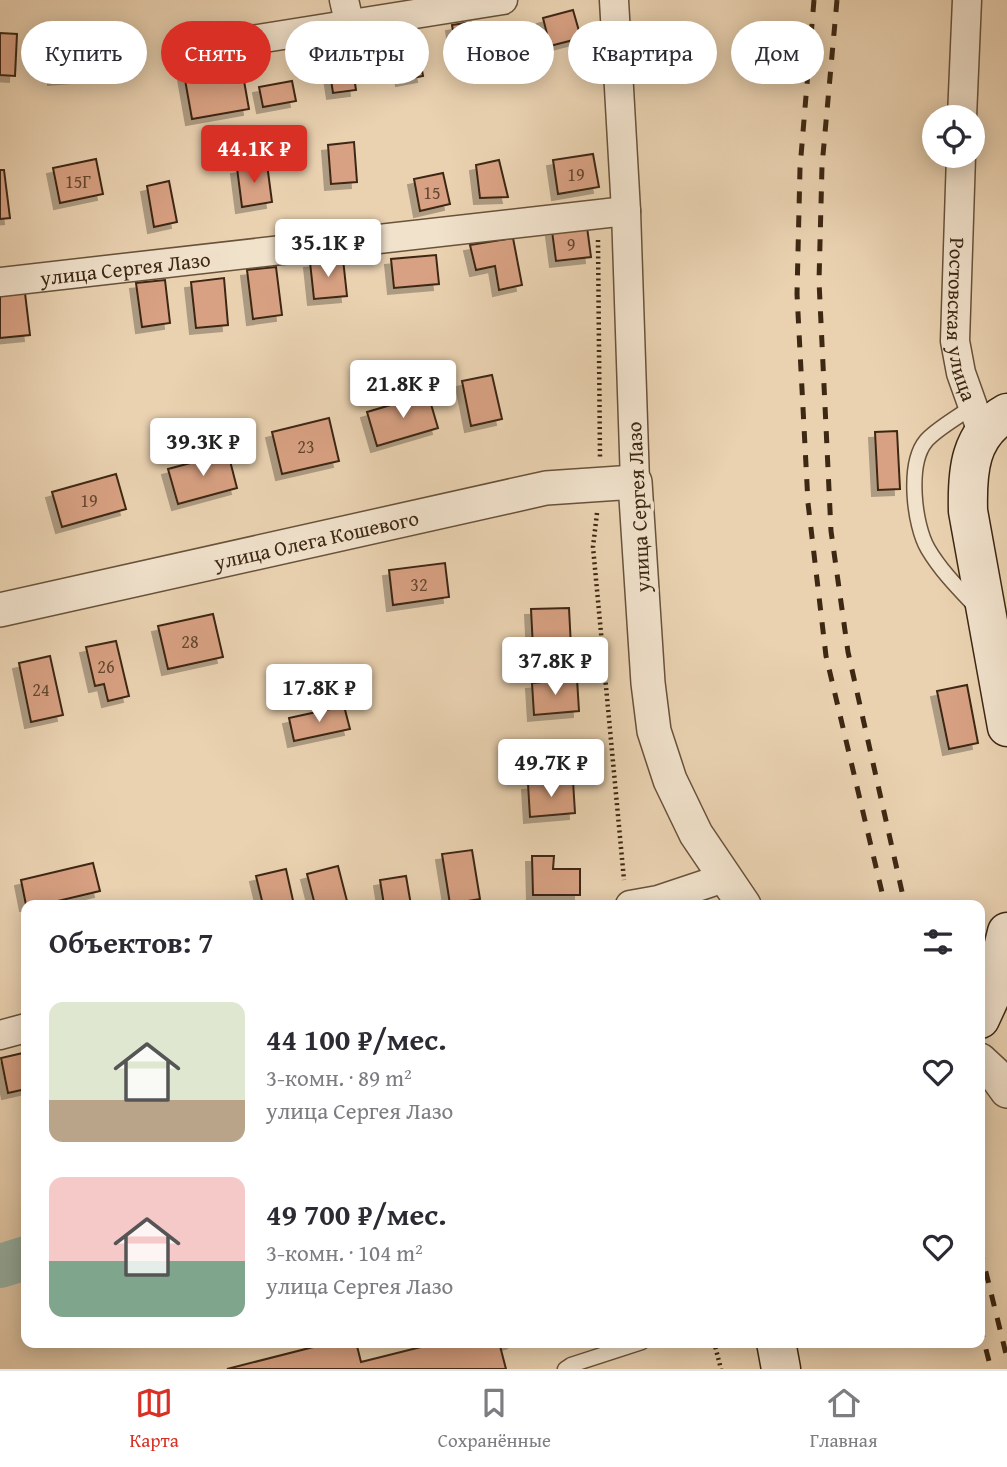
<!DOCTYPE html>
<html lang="ru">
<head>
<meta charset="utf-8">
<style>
  body { margin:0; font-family:"Gentium Book Plus",serif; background:#f7f7f7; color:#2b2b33; height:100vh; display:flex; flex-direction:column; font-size:26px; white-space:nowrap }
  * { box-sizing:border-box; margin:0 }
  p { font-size:23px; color:#7c7c81 }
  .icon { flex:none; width:38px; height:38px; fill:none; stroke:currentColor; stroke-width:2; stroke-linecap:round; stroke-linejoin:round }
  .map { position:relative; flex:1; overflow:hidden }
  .drawer { position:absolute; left:21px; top:900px; width:964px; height:448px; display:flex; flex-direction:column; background:#fff; border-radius:14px; box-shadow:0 4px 18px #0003 }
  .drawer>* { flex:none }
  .guide { position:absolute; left:21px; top:21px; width:966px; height:63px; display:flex; gap:14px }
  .controls { position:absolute; left:922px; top:105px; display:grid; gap:14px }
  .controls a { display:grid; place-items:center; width:63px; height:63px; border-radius:50%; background:#fff; box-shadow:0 4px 18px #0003; font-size:35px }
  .price { position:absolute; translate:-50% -60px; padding:0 16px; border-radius:7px; background:#fff; color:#222; font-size:23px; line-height:46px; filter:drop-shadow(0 2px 4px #0008) }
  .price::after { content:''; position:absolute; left:50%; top:42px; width:21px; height:16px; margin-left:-10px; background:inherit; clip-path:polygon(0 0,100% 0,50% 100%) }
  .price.on { background:#d93025; color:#fff }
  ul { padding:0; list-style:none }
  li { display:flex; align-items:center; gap:21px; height:175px; padding:0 28px }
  li span { display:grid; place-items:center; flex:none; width:196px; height:140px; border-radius:14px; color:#555 }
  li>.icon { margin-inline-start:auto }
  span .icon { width:84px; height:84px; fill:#fffc; stroke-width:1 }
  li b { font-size:30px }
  h2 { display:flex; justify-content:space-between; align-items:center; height:84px; padding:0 28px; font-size:30px }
  .pill { padding:0 24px; border-radius:32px; background:#fff; box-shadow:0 4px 18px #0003; font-size:24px; line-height:63px }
  .pill.on { background:#d93025; color:#fff }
  .menu { display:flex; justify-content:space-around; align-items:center; height:98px; border-top:2px solid #e1e1e2; background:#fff; font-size:19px; color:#7c7c81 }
  .menu a { display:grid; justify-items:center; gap:4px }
  .menu .on { color:#d93025 }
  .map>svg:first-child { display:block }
</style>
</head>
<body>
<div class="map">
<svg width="1007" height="1369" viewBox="0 0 1007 1369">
  <defs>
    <filter id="shadow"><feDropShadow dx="-6" dy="6" stdDeviation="0" flood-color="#0004"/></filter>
  </defs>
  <rect width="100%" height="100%" fill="#ead2b1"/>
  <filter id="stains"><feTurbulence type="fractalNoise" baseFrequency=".00286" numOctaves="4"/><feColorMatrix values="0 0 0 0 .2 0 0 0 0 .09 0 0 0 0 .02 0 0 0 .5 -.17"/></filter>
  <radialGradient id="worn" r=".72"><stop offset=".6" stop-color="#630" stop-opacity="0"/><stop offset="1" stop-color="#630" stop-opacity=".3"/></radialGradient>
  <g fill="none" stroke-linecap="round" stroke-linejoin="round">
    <path stroke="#98b8ac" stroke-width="44" d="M0 1266 26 1258"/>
  </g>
  <path fill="#d8a183" stroke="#3d2813" stroke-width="2" filter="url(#shadow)" d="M573 10 581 38 550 46 543 18Z
    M471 22 477 53 457 57 452 25Z
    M0 33 17 34 15 76 0 75Z
    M416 35 423 76 402 80 394 39Z
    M98 39 101 75 54 79 51 44Z
    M349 43 356 90 333 93 326 47Z
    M241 64 249 109 192 119 184 74Z
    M292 81 296 101 263 107 259 87Z
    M354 142 357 182 331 184 328 145Z
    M593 154 599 187 558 194 553 160Z
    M96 159 103 194 60 203 53 168Z
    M499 160 508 197 480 198 476 165Z
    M267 164 272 202 242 207 237 168Z
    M0 170H4L10 218 0 219Z
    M443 173 450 204 420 211 414 179Z
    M169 181 177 222 154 227 147 186Z
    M587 227 591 257 556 261 552 231Z
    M513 238 522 285 499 290 495 266 476 270 470 245Z
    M436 255 439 284 394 288 391 259Z
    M343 259 347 296 314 299 310 262Z
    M276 267 282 315 253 319 247 270Z
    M224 278 228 325 196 328 191 282Z
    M165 280 170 323 142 327 136 283Z
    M25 293 30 335 0 338V296Z
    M492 375 502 419 471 426 462 381Z
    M428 394 438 428 377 446 367 412Z
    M329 418 339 461 282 474 272 432Z
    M897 431 900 489 878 490 875 432Z
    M228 453 237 488 178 504 168 469Z
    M116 474 126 509 62 527 52 492Z
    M445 563 449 597 393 605 389 570Z
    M569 608 571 647 533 648 531 609Z
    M213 614 223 657 168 669 158 626Z
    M116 641 129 696 108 701 104 684 95 686 86 647Z
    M50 656 63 715 31 722 19 663Z
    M577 679 579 711 534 715 532 683Z
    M967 685 978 743 949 749 937 691Z
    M344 706 350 729 294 741 289 718Z
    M573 781 575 813 530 817 528 784Z
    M472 850 480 899 450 904 442 854Z
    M532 856H554L553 869H580V895H533Z
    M93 863 100 891 41 905H26L21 880Z
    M338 866 348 905H315L307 874Z
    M286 869 294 905H263L256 876Z
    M406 876 411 905H384L380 880Z
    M23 1053 26 1068V1089L8 1093 1 1058Z
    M333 1342H356L361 1362 441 1342H514L500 1346 506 1369H227Z"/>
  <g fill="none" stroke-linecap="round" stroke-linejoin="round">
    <defs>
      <path id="service" d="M973 406C960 416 936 429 926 441 907 464 914 525 928 549 941 571 959 589 976 607
        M565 1369 571 1365 642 1342"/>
      <g id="minor">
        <path d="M344 0 350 26"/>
        <path d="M614 0 626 211 635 482"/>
        <path d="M195 49 503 0"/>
        <path d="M962 117 967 0"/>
        <path id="s1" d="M961 156 955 341 961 373 982 432"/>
        <path id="s2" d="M0 282 626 211"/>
        <path d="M630 905 658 900 724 878"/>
        <path d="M0 1035 26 1028"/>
      </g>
      <g id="tertiary">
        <path id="s3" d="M0 610 546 488 635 482 648 683 654 731 670 780 696 834 744 905"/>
        <path d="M980 1060 994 1073 1007 1091"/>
      </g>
      <path id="secondary" d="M1007 413C969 434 967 472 968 511L1007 727
        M980 1019 992 993 1007 932
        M776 1342 781 1369"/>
    </defs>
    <use href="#service" stroke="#68523a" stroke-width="17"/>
    <use href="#minor" stroke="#68523a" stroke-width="31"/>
    <use href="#tertiary" stroke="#68523a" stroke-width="36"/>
    <use href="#secondary" stroke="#3d2813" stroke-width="41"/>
    <path stroke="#3d2813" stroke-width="4.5" stroke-dasharray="2 3.5" stroke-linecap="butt" d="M598 240 600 459
      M597 513 593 547 624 880
      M714 1342 721 1369"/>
    <use href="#service" stroke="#f1e2cc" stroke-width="14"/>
    <use href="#minor" stroke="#f1e2cc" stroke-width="28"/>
    <use href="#tertiary" stroke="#f1e2cc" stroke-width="33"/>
    <use href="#secondary" stroke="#f1e2cc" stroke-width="38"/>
    <path stroke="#3d2813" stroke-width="5" stroke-dasharray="12 12" stroke-linecap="butt" d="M814 0 800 168 797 294 808 503 826 656 885 905
      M837 0 822 166 819 281 831 531 848 652 905 905
      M980 1248 1007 1358
      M980 1326 991 1369"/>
  </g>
  <g text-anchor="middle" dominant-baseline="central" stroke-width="7" stroke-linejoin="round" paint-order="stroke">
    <g font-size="18" fill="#64462f">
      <text x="576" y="174">19</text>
      <text x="78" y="181">15Г</text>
      <text x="432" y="192">15</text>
      <text x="571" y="244">9</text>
      <text x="306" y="446">23</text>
      <text x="89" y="500">19</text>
      <text x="419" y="584">32</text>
      <text x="190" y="641">28</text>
      <text x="106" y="666">26</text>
      <text x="41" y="689">24</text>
    </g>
    <g font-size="21" fill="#3d2813" stroke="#f1e2cc">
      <text stroke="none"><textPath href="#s2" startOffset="126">улица Сергея Лазо</textPath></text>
      <text stroke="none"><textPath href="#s1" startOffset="164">Ростовская улица</textPath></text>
      <text transform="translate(638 507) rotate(-93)">улица Сергея Лазо</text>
      <text stroke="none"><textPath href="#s3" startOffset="324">улица Олега Кошевого</textPath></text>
    </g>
  </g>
  <rect width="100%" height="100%" filter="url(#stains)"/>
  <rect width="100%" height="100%" fill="url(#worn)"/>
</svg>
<div class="controls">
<a><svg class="icon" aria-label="locate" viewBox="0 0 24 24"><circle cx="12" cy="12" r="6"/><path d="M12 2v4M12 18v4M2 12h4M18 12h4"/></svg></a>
</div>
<b class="price on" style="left:254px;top:185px">44.1K ₽</b>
<b class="price" style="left:328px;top:279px">35.1K ₽</b>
<b class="price" style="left:403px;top:420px">21.8K ₽</b>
<b class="price" style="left:203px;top:478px">39.3K ₽</b>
<b class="price" style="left:555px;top:697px">37.8K ₽</b>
<b class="price" style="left:319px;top:724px">17.8K ₽</b>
<b class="price" style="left:551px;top:799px">49.7K ₽</b>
<div class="guide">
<a class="pill">Купить</a>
<a class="pill on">Снять</a>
<a class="pill">Фильтры</a>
<a class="pill">Новое</a>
<a class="pill">Квартира</a>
<a class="pill">Дом</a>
</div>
<section class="drawer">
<h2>Объектов: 7<svg class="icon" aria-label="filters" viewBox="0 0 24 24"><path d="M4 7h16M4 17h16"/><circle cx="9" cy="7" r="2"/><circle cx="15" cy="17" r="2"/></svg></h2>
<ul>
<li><span style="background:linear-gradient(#dfe7d0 70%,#b9a48a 0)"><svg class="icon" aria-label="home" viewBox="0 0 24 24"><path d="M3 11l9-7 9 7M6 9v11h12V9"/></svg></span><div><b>44 100 ₽/мес.</b><p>3-комн. · 89 m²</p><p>улица Сергея Лазо</p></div><svg class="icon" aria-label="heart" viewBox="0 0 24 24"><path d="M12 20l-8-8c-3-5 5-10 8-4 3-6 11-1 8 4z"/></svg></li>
<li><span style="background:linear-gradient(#f6c9c9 60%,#7fa58c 0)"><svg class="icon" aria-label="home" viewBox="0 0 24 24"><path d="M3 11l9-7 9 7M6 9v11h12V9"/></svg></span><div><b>49 700 ₽/мес.</b><p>3-комн. · 104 m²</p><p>улица Сергея Лазо</p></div><svg class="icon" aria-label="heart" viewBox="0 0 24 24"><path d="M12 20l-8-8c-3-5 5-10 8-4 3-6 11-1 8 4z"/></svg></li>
</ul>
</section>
</div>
<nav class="menu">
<a class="on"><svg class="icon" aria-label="map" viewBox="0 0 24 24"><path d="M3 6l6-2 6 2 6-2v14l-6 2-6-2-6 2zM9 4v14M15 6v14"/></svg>Карта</a>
<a><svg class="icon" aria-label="saved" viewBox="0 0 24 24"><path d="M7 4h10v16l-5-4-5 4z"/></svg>Сохранённые</a>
<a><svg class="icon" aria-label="home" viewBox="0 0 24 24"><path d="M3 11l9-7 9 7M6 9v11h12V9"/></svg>Главная</a>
</nav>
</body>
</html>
